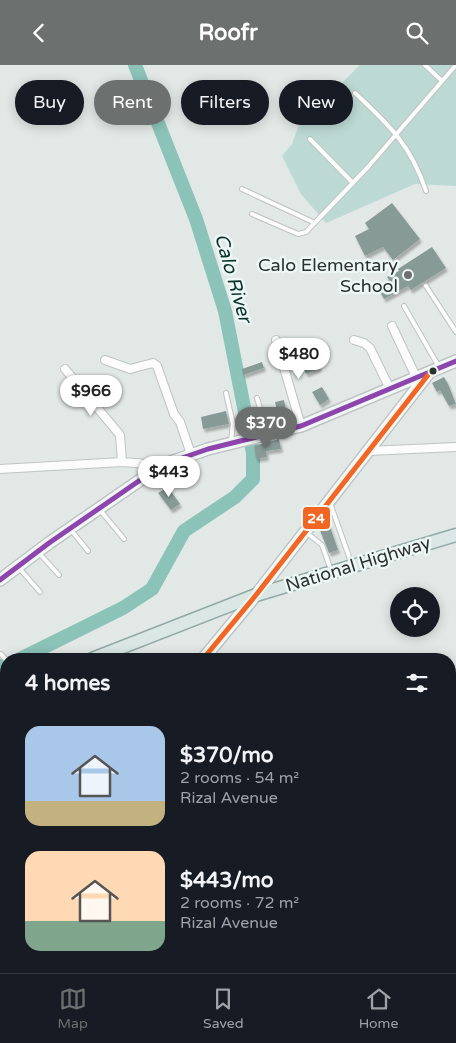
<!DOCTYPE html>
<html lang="en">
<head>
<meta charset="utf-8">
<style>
  body { margin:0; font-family:"Varela Round",sans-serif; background:#20242c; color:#f1f3f6; height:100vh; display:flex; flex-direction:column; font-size:19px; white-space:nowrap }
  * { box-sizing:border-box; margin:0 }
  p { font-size:16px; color:#9ea1a6 }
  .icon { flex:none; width:28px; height:28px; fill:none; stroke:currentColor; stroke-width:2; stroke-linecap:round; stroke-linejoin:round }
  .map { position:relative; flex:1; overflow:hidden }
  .details { position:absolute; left:0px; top:588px; width:456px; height:321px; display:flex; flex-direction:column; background:#171b24; border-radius:20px 20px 0 0; box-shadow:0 2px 12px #0003 }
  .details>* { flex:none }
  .top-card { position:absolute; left:15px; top:15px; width:426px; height:45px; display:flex; gap:10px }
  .buttons { position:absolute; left:390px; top:522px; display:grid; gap:10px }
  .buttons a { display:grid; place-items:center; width:50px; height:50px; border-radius:50%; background:#171b24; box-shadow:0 2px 12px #0003; font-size:25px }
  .price { position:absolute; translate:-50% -42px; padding:0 11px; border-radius:18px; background:#fff; color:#222; font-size:16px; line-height:32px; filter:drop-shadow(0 1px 2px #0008) }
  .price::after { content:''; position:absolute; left:50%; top:30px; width:15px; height:11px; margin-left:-8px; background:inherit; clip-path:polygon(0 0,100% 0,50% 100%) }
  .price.active { background:#6c706f; color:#fff }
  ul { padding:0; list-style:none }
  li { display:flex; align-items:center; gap:15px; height:125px; padding:0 25px }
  li span { display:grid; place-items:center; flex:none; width:140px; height:100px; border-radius:15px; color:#555 }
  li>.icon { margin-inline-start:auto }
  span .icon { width:60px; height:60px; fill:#fffc; stroke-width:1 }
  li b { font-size:21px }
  h2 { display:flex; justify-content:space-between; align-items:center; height:60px; padding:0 25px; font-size:21px }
  .tag { padding:0 18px; border-radius:22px; background:#171b24; box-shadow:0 2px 12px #0003; font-size:18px; line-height:45px }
  .tag.active { background:#6c706f; color:#fff }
  header { display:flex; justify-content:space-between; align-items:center; height:65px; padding:0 25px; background:#6c706f; color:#fff; font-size:22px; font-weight:800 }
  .tab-bar { display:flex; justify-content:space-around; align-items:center; height:70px; border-top:1px solid #363941; background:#171b24; font-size:14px; color:#9ea1a6 }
  .tab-bar a { display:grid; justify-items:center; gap:2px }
  .tab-bar .active { color:#6c706f }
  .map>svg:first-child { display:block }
</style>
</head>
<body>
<header><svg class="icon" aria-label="back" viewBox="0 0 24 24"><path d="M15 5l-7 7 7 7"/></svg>Roofr<svg class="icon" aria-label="search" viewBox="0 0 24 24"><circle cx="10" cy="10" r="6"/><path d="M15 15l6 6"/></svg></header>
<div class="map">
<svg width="456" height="908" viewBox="0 0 456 908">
  <defs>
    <filter id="shadow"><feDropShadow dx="2" dy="3.5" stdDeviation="1" flood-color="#0004"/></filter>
  </defs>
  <rect width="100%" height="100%" fill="#e2e8e6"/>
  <path fill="#bcd9d3" d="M360 0H456V121L415 119 326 158 301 129 282 91 292 79 299 60Z"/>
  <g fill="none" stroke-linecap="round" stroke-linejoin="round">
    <path stroke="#8cc3b9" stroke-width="14" d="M20 594 123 543 152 524 184 466 235 432 253 414V388L225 246 196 154 135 0
      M0 602 6 599"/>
  </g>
  <path fill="#879a96" filter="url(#shadow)" d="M392 138 420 174 393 195 383 182 365 191 355 171 369 164 365 158Z
    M432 182 446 203 411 225 408 221 384 234 377 221 389 215 387 212 399 206 398 204Z
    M315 291 320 303 306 309 301 297Z
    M262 297 264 303 243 310 242 304Z
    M444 312 448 319 456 339 449 341 440 325 437 327 432 318Z
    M322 322 329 334 320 340 312 327Z
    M284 335 288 356 280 359 275 337Z
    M226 346 229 359 203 364 201 352Z
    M279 374 281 384 266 386 267 392 256 394 254 381Z
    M168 422 180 439 171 445 158 428Z
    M329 459 338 485 329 488 319 463Z"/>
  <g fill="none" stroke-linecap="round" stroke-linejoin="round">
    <defs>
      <path id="lane" d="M425 0 442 16
        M355 28C389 60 411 80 426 126
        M310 74 352 117
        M242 124 315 158
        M252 149 298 169 306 167 368 102 456 0
        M426 221 456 267
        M404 241 439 302
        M226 328 233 359 231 376
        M257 333 267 368
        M330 438 352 500
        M100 445 124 474
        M71 465 88 486
        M307 468 322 480 331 505
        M39 488 59 510
        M19 503 40 527
        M1 589 6 595
        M0 807 6 805
        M0 861H6
        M0 897 6 898"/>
      <path id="street" d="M392 261 417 314
        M276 275 301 361
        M354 275 364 278 370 283 390 324
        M105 295 130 304 153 298 157 301 174 349 180 357 191 389
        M65 304 120 370 122 397
        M368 386 456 382
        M0 404 122 397 162 400
        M450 739 456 738
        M450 767 456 766
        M450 857 456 888
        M287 902 288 908
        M309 902 327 908
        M400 902 401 908
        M430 902 431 908"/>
      <path id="secondary" d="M0 515 49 478 162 400 208 384 301 361 456 296
        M203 594 256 530 428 309
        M25 908 26 902"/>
      <path id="primary" d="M92 594 256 530 456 470
        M0 636 6 633"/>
    </defs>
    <use href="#lane" stroke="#bfc4c3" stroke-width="6"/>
    <use href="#street" stroke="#bfc4c3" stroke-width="10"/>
    <use href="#secondary" stroke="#bfc4c3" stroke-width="14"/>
    <use href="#primary" stroke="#92a9a5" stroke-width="15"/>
    <use href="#lane" stroke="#fbfcfb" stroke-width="4"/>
    <use href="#street" stroke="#fbfcfb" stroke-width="8"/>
    <use href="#secondary" stroke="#fbfcfb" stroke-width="11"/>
    <use href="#primary" stroke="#dae7e5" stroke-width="12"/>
    <defs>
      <path id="bus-1" d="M0 515 49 478 162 400 208 384 301 361 456 296"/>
      <path id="bus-2" d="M203 594 256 530 428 310"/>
    </defs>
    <use href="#bus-1" stroke="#edf7f5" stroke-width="9"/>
    <use href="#bus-2" stroke="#edf7f5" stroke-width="9"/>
    <use href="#bus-1" stroke="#8e44ad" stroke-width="5"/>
    <use href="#bus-2" stroke="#f26522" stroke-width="5"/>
  </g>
  <circle fill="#6c706f" stroke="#edf7f5" stroke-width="2" cx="408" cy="210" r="5"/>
  <circle fill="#2c302f" stroke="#edf7f5" stroke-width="2" cx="433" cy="306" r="4.5"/>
  <g text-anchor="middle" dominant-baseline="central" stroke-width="5" stroke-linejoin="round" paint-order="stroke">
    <g font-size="18" fill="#2c302f" stroke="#edf7f5" text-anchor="end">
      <text x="398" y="200">Calo Elementary<tspan x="398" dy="21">School</tspan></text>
    </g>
    <g font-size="18" fill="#2c302f" stroke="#edf7f5">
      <text transform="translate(358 499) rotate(-17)">National Highway</text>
    </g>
    <g font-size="19" font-style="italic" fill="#0b312b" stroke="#edf7f5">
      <text transform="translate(233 213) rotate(74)">Calo River</text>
    </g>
  </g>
  <rect stroke="#edf7f5" stroke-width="2" x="302" y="441" width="29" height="24" rx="5" fill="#f26522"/>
  <g font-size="14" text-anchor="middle" font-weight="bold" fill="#fff">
    <text x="316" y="458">24</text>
  </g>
</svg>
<div class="buttons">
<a><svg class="icon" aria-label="locate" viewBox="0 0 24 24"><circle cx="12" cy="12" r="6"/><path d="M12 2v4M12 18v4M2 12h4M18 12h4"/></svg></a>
</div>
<b class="price" style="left:299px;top:315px">$480</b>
<b class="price" style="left:91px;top:352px">$966</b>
<b class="price active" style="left:266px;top:384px">$370</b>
<b class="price" style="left:169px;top:433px">$443</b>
<div class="top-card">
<a class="tag">Buy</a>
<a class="tag active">Rent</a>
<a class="tag">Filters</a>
<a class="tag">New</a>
</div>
<section class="details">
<h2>4 homes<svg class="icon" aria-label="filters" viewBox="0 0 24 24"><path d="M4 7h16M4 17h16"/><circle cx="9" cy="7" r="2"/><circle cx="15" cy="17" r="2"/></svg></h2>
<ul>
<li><span style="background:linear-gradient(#a9c7e8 75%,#c2b280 0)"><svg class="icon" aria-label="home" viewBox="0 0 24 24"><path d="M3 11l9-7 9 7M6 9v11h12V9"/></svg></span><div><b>$370/mo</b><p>2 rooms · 54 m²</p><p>Rizal Avenue</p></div></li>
<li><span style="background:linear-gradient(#ffd9b3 70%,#7fa58c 0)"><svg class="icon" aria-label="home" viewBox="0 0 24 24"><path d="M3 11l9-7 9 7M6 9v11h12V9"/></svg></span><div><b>$443/mo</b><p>2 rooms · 72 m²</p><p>Rizal Avenue</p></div></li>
</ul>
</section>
</div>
<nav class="tab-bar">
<a class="active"><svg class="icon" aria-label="map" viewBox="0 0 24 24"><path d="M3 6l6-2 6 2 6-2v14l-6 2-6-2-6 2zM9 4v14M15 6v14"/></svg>Map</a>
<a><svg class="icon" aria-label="saved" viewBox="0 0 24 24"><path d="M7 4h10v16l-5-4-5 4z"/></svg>Saved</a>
<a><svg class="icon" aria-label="home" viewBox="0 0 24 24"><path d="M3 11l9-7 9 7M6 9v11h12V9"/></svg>Home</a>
</nav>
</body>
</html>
